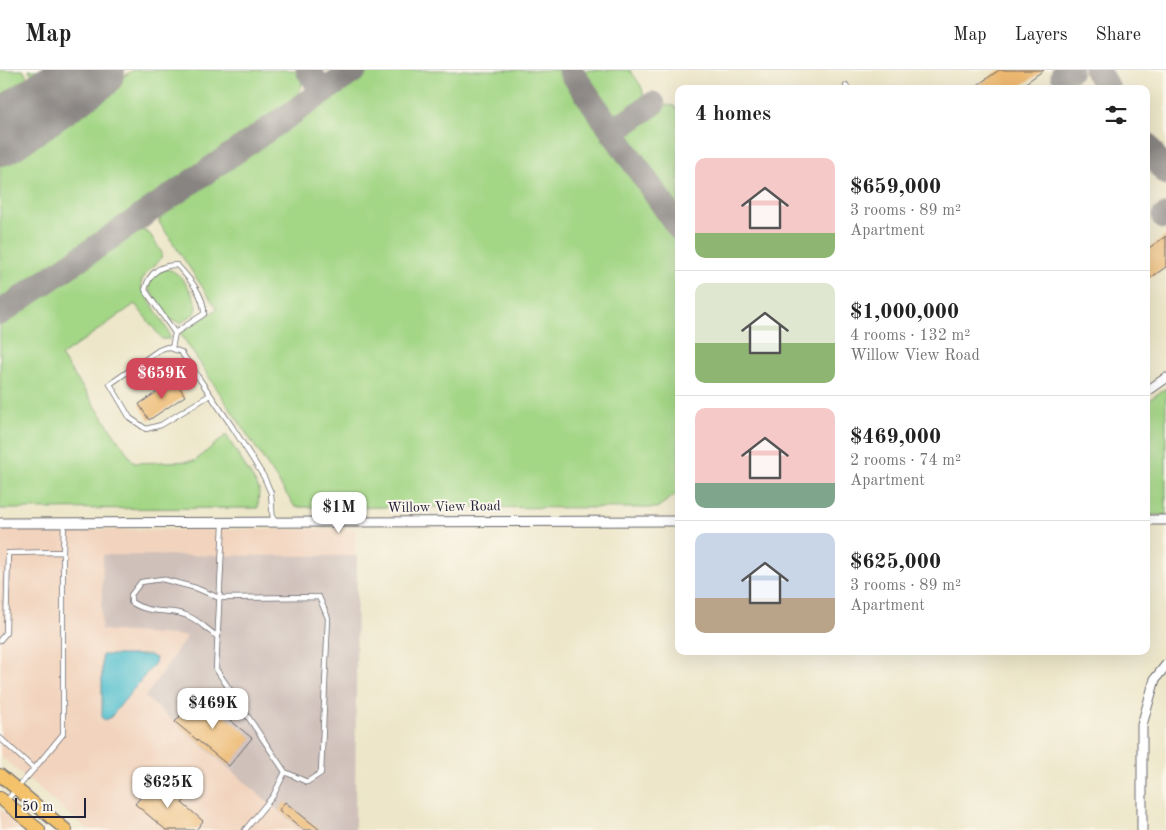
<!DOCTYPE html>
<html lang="en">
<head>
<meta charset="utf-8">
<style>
  body { margin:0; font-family:"Old Standard TT",serif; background:#f6f6f6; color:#222; height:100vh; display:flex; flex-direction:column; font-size:19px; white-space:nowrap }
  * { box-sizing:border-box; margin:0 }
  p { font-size:16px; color:#767676 }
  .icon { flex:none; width:28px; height:28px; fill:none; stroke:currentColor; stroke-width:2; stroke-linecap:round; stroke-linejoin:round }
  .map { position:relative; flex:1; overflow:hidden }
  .sheet { position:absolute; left:675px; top:15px; width:475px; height:570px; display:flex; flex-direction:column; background:#fff; border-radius:10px; box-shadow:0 5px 20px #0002 }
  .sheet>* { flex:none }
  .scale { position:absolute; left:15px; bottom:12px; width:71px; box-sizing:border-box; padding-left:5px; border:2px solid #22223b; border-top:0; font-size:14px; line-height:18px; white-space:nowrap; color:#22223b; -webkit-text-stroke:4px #fbf7ec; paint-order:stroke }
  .price { position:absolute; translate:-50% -42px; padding:0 11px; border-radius:10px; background:#fff; color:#222; font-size:16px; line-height:32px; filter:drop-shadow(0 1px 2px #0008) }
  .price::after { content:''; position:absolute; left:50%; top:30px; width:15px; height:11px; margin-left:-8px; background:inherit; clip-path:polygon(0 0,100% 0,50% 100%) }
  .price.current { background:#d1495b; color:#fff }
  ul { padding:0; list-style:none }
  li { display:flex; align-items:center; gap:15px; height:125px; padding:0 20px }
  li+li { border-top:1px solid #e0e0e0 }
  li span { display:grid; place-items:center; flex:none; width:140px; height:100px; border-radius:10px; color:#555 }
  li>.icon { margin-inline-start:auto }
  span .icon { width:60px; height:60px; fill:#fffc; stroke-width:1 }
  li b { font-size:21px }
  h2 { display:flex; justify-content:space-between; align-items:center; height:60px; padding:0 20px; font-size:21px }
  header { display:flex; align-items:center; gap:30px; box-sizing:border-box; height:70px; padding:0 25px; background:#fff; border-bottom:1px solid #e0e0e0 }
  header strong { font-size:24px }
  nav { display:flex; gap:28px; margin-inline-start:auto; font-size:18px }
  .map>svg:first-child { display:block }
</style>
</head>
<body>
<header>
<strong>Map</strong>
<nav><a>Map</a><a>Layers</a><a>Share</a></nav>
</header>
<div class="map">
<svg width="1166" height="760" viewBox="0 0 1166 760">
  <rect width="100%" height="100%" fill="#fbf7ec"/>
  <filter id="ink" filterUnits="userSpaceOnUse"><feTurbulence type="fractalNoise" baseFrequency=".02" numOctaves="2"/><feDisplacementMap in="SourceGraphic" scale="10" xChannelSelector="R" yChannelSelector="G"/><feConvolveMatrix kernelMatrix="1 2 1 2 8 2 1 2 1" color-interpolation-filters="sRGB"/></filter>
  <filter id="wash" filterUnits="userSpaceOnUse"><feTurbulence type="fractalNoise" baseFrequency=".0096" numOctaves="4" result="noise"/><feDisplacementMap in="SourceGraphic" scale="20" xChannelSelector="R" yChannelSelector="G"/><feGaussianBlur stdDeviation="1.12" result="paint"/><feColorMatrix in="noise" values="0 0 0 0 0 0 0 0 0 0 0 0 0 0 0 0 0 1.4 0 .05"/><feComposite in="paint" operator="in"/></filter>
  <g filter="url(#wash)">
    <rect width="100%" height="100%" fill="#ede6c9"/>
    <path fill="#f2d4be" d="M355 459 352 760H88L0 686V460Z
      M0 739 6 743 26 760H0Z"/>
    <path fill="#cfc0ba" d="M103 485 357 486 355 760H301L145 627 187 566 101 560Z"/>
    <path fill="#a3d685" stroke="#627c60" d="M0 0H23L32 14 31 17 0 38Z
      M29 0H56L40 11H36Z
      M133 0H297C305 12 302 21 293 31L0 232V91Z
      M370 0H559L679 174V422L657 438 295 437 180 263 217 239 159 152 163 142Z
      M582 0H630C634 7 644 16 643 25 642 36 620 47 610 42Z
      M668 35 674 36 679 43V142L629 67C631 53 657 41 668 35Z
      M141 159 150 164 162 183C160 199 142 197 141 216L168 261 170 269H162L135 234 61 286 134 393 195 391 226 365 259 419 258 438 0 439V253L135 160Z
      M163 199C179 197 193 223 197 236L196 242 181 253 170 250 149 219 151 208Z
      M1166 318V445H1146V332Z"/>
    <path fill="#54c0ce" stroke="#3b7184" d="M102 585H149L156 588 155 593 110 648 105 650 102 648Z"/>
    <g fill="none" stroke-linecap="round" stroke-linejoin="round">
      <path stroke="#888482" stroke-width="25" d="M308 0 323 22
        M570 0 679 158
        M1096 0 1108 19
        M1063 5 1070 0
        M612 62 653 34
        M1146 74 1166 103
        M1164 147 1166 146
        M0 243 355 0"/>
      <path stroke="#888482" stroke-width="64" d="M0 64 93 0"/>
    </g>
    <g id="blocks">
      <path fill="#edb870" d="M999 0H1044L1017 19H972Z
        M1166 166V197L1146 211V180Z
        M175 310 185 326 149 350 139 334Z
        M198 624 252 668 229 696 175 652Z
        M155 710 176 728 179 724 185 730 182 733 203 751 196 760H166L135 734Z
        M285 732 320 760H304L279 740Z"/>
    </g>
  </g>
  <g filter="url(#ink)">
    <use href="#blocks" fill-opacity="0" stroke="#69676d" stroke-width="1"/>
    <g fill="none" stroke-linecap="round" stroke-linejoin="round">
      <defs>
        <path id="service" d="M846 16 848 19
          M172 278 175 263 145 220C149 203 160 195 177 195 189 208 205 226 204 244L175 263
          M210 325 161 355 146 359 130 348 110 314 159 280 167 277 181 282 233 358 264 407 271 423 273 452
          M218 567C209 561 201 553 192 548 173 537 151 546 131 532V525L141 512 162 509 196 518 219 528 319 527 328 548 321 703 307 712 285 702 216 599 223 453
          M0 570 6 563 8 483 63 482 64 453
          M0 668 34 699 6 731
          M34 699 63 664V482
          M245 760 273 726 285 702"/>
        <path id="minor" d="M1146 322 1166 308
          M1146 450H1166
          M0 453 679 451
          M1142 760V655L1155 609 1166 595"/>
        <path id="primary" d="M0 705 66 760
          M0 728 39 760"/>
      </defs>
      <use href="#service" stroke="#69676d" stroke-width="6"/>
      <use href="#minor" stroke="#69676d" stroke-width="11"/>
      <use href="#primary" stroke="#69676d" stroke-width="14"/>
      <use href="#service" stroke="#fff" stroke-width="4.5"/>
      <use href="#minor" stroke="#fff" stroke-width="9"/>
      <use href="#primary" stroke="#f3c26a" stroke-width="12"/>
    </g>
  </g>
  <g text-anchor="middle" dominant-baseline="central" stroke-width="4" stroke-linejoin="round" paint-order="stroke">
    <g font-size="14" fill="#22223b" stroke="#fbf7ec">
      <text transform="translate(444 437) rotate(-1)">Willow View Road</text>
    </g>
  </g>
</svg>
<div class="scale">50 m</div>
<b class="price current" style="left:162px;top:330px">$659K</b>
<b class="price" style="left:339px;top:464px">$1M</b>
<b class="price" style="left:213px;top:660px">$469K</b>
<b class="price" style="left:168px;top:739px">$625K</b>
<section class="sheet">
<h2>4 homes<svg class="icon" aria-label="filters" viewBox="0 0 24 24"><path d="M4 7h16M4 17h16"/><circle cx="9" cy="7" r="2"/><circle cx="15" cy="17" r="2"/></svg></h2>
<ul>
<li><span style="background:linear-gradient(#f6c9c9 75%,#8fb573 0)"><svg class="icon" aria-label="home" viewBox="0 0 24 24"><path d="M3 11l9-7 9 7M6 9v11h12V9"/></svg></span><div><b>$659,000</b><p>3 rooms · 89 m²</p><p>Apartment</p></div></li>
<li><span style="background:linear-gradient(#dfe7d0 60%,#8fb573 0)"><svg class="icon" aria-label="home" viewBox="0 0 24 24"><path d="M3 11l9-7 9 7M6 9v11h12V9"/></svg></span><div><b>$1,000,000</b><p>4 rooms · 132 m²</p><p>Willow View Road</p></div></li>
<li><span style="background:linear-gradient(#f6c9c9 75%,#7fa58c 0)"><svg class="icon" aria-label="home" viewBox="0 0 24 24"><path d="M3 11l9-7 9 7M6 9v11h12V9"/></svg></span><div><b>$469,000</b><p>2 rooms · 74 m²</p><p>Apartment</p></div></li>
<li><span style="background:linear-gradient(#c9d6e8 65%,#b9a48a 0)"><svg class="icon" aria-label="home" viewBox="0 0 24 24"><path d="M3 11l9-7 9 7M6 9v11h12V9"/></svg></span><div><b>$625,000</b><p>3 rooms · 89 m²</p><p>Apartment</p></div></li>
</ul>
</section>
</div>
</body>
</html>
